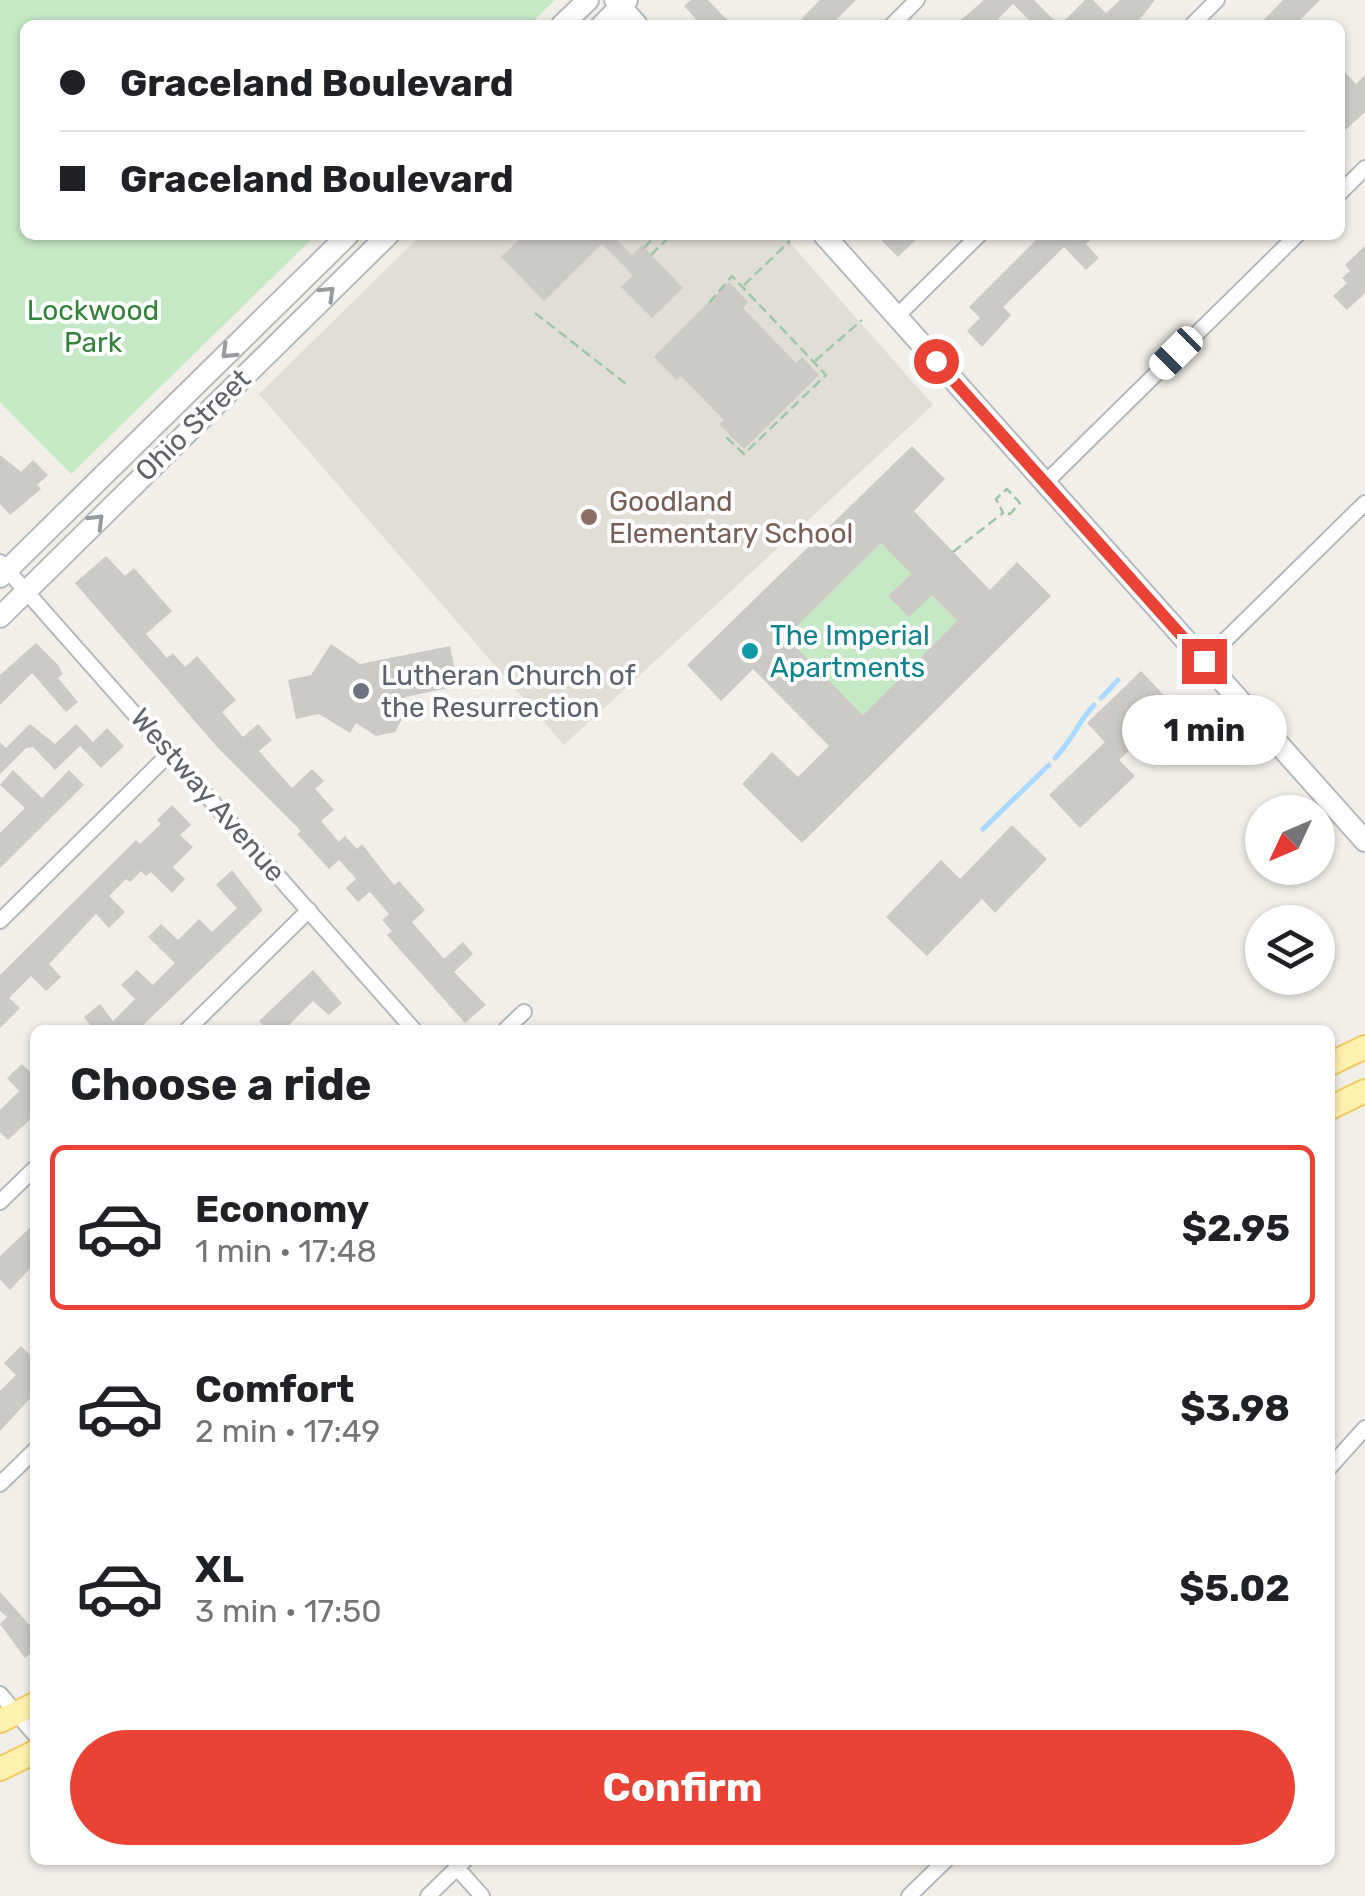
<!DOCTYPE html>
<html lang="en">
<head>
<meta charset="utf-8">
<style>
  body { margin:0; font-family:Rubik,sans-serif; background:#f6f6f6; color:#202124; height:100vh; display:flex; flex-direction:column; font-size:38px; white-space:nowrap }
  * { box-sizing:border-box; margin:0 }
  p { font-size:32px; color:#757577 }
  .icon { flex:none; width:55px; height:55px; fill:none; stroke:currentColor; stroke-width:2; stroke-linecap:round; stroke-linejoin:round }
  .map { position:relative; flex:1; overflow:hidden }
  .sheet { position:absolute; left:30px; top:1025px; width:1305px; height:840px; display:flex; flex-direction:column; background:#fff; border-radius:15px; box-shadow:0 2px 8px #0004 }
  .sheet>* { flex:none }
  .banner { position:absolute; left:20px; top:20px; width:1325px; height:220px; border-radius:15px; box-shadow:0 2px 8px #0004; display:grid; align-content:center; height:220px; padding:0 40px; background:#fff }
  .needle { width:65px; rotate:226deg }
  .controls { position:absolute; left:1245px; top:795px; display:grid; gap:20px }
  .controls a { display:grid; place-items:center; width:90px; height:90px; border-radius:50%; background:#fff; box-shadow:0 2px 8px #0004; font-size:50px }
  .end { position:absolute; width:45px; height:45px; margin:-22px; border:12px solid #ea4335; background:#fff; box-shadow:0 0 0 5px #fff }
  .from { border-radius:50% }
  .bubble { position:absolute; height:70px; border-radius:35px; background:#fff; box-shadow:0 2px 8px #0004; font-size:32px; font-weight:700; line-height:70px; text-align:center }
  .car { position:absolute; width:30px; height:60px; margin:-30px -15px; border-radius:12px; box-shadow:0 0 8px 2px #0007; background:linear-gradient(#fff 24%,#345 0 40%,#fff 0 76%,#345 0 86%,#fff 0) }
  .banner b { display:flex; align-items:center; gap:35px; height:95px; font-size:38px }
  .banner b+b { border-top:2px solid #e0e0e0 }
  .banner i { width:25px; height:25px; background:#202124 }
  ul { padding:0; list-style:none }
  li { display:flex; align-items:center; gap:30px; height:165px; margin:0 20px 15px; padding:0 20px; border:5px solid transparent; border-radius:15px }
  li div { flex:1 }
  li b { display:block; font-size:38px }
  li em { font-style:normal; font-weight:700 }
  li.current { border-color:#ea4335 }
  li>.icon { width:90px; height:90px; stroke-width:1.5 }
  h2 { padding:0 40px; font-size:45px; line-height:120px }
  .primary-button { display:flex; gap:20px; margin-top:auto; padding:20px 40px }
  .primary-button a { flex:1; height:115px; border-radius:60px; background:#ea4335; color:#fff; font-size:40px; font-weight:700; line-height:115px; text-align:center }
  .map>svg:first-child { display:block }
  .education { fill:#e1ded6 }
  .green { fill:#c5e8c5 }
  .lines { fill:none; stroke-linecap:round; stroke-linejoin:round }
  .stream { stroke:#aadaff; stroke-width:5 }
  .building { fill:#cccac5; fill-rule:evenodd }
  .street-casing { stroke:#b5b8bc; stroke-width:18 }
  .secondary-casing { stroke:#b6babf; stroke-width:24 }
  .primary-casing { stroke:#f2c960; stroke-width:26 }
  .path { stroke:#9cc7a9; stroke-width:2.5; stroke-dasharray:10 5; stroke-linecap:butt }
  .street { stroke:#fff; stroke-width:14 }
  .secondary { stroke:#fff; stroke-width:20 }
  .primary { stroke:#fff2af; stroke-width:22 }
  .oneway { stroke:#979a9d }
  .route { stroke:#ea4335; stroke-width:12 }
  .education-dot { fill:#8d6e63; stroke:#fff; stroke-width:4 }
  .culture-dot { fill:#0f9aa8; stroke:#fff; stroke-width:4 }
  .worship-dot { fill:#6b7280; stroke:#fff; stroke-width:4 }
  .labels { text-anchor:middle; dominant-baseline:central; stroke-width:8; stroke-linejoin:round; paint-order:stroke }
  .park-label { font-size:28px; fill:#348238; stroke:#fff }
  .street-label { font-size:28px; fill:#5f6368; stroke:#fff }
  .education-label { font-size:28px; fill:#785e54; stroke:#fff; text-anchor:start }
  .culture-label { font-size:28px; fill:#0d838f; stroke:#fff; text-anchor:start }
  .worship-label { font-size:28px; fill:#5b616d; stroke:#fff; text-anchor:start }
</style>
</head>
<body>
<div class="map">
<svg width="1365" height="1896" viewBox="0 0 1365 1896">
  <rect width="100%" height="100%" fill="#f1efe8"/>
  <path class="education" d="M421,235h362l150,170 -369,340 -305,-351z"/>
  <g class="green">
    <path d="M0,0h555l-26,25h-504v210h291l-245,239 -71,-72z"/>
    <path d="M881,543l30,31 -23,22 44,-1 25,26 -94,94 -77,-78z"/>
  </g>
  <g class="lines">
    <g class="stream">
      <path d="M1101,698l17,-18"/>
      <path d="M1055,758c17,-17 23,-36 39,-53"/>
      <path d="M983,829l66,-64"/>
    </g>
  </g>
  <g class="building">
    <path d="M691,0h17l24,25h-42l6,-6 -12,-13z"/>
    <path d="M820,0h36l-25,25h-23l-6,-7z"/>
    <path d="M984,0h50l25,25h-25l-21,-21 -21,21h-37z"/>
    <path d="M1085,0h8l13,13 14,-13h35l-20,25h-75z"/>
    <path d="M1283,0h37l-25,25h-36z"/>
    <path d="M1340,67l16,17 9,-9v37l-25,23z"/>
    <path d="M524,235h88l20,20 10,-10 41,43 -31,30 -31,-31 12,-12 -31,-31 -58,57 -43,-44z"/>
    <path d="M876,235h45l-23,22z"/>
    <path d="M1041,235h54l-9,9 13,14 -13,12 -22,-23 -61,60 8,8 -29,32 -15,-16 13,-13 -11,-11z"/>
    <path d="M1365,246v47l-18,17 -14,-14 14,-13 -5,-5 8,-7 -5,-6z"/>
    <path d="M729,282l19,20 -5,6 53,55 6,-6 17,18 -75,74 -25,-25 5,-4 -43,-44 -4,4 -23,-23z"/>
    <path d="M912,446l33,33 -31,32 76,79 27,-28 34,34 -249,247 -60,-59 30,-32 26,25 31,-31 -76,-77 -32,32 -34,-36zM881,543l30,31 -23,22 21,21 23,-22 25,26 -94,94 -77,-78z"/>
    <path d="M0,455l21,17 12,-12 15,15 -11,10 4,4 -31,26 -10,-11z"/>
    <path d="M106,556l19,20 9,-8 38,43 -26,23 21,24 6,-5 12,14 12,-11 39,44 -14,12 21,25 15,-13 14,16 -13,11 33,37 20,-19 12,12 -9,8 19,21 -13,11 18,21 6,-6 12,13 5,-5 32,41 5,-4 26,29 -13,12 32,37 19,-17 10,12 -19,18 32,33 -21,18 -78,-88 5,-4 -10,-11 7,-6 -19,-22 -12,10 -12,-14 10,-9 -17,-19 -10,9 -32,-35 4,-3 -82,-82 -144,-166z"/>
    <path d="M36,643l22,22 5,9 -5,4 20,24 -12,10 -34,-39 -32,32v-30z"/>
    <path d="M331,644l29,20 90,-18 8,40 -53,11 3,11 -13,24 -19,4 -20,-13 -6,10 -31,-19 -23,5 -8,-39 23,-5z"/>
    <path d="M1141,671l34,36 -56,53 16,16 -55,52 -31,-33 56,-53 -18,-19z"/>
    <path d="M30,724l25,20 21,-20 17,18 14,-14 17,18 -23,22 -21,-22 -25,24 -22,-23 -7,1 -26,26v-32l6,6z"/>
    <path d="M13,770l29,28 27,-28 15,15 -84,83v-35l25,-25 -25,-23z"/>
    <path d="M172,805l19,20 -11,10 13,12 -20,20 12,12 -13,14 -21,-21 -5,4 -5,-5 -11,11 -4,-3 -17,17 16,16 -16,16 -13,-14 -47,50 12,13 -15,14 -15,-15 -22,22 11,10 -20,20v-53l136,-135 4,4 21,-20 -4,-4z"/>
    <path d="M1012,825l35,34 -52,54 -13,-14 -55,57 -41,-39 55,-57 19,19z"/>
    <path d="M232,870l31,40 -125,120h-44l-10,-13 16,-13 13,17 22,-22 -14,-14 16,-15 16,15 22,-22 -27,-26 13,-13 17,16 21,-21 13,13 25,-24 -21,-23z"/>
    <path d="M313,970l29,33 -13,12 -16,-14 -29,29h-17l-8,-9z"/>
    <path d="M22,1064l13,13v38l-27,25 -8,-8v-22l19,-19 -12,-13z"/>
    <path d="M35,1223v40l-25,27 -10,-11v-23z"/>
    <path d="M21,1346l14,14v33l-35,38v-40l16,-16 -12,-12z"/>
    <path d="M0,1592l35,39 -5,5 5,13 -10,9 -25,-34 7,-7 -7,-6z"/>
  </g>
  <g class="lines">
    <defs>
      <g id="street">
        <path d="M892,25l25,-25"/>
        <path d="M1192,25l25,-25"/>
        <path d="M1340,193l25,-25"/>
        <path d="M897,316l82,-81"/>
        <path d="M1045,483l252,-248"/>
        <path d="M0,562l414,468"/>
        <path d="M1204,661l161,-158"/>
        <path d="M0,921l171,-169"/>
        <path d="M187,1030l122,-120"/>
        <path d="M505,1030l19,-18"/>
        <path d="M0,1202l35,-34"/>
        <path d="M1330,1467l35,-39"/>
        <path d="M0,1484l35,-34"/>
        <path d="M0,1694l35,41"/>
        <path d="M457,1868l25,28"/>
        <path d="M428,1896l37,-36"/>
        <path d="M909,1896l37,-36"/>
      </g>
      <g id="secondary">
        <path d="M615,0l22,25"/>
        <path d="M562,25l26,-25"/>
        <path d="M602,25l25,-25"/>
        <path d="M824,235l541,606"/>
        <path d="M0,577l348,-342"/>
        <path d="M0,617l388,-382"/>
      </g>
      <g id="primary">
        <path d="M1330,1064l35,-17"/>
        <path d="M1330,1108l35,-17"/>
        <path d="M0,1721l35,-17"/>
        <path d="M0,1769l35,-17"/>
      </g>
    </defs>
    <use href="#street" class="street-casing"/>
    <use href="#secondary" class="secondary-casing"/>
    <use href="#primary" class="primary-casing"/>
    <g class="path">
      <path d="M644,248l12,-13"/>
      <path d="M651,255l20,-20"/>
      <path d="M744,285l46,-44"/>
      <path d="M709,303l23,-27 94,99 -82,79 -20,-19"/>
      <path d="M535,313l91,71"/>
      <path d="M815,361l47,-41"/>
      <path d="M953,552l50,-39 -7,-14 11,-10 13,14 -10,11 -7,-1"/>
    </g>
    <use href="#street" class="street"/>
    <use href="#secondary" class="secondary"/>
    <use href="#primary" class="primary"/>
  </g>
  <defs><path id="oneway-chevron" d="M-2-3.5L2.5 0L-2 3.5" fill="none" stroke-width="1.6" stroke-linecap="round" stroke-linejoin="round" transform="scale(2.5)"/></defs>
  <g class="oneway">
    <use href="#oneway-chevron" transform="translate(328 293) rotate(-44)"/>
    <use href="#oneway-chevron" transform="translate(228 352) rotate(136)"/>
    <use href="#oneway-chevron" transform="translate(97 521) rotate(-45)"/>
  </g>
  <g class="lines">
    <path class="route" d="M936,361l268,300"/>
  </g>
  <circle class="education-dot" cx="589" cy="517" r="10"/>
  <circle class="culture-dot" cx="750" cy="651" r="10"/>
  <circle class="worship-dot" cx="361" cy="691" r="10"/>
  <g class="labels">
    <g class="park-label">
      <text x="93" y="310">Lockwood<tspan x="93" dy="32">Park</tspan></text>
    </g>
    <g class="street-label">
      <text transform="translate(193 425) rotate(-44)">Ohio Street</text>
      <text transform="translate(208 795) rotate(49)">Westway Avenue</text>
    </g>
    <g class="education-label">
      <text x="609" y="501">Goodland<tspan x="609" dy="32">Elementary School</tspan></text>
    </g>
    <g class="culture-label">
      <text x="770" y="635">The Imperial<tspan x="770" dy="32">Apartments</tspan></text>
    </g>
    <g class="worship-label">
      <text x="381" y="675">Lutheran Church of<tspan x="381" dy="32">the Resurrection</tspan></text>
    </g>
  </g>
</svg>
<div class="controls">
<a><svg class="needle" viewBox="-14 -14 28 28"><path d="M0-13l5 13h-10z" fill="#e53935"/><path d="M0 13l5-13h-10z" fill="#757577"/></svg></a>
<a><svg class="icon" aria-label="layers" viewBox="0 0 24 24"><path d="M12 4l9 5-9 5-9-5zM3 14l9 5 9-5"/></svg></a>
</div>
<i class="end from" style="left:936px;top:361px"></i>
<i class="end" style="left:1204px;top:661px"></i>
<div class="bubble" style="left:1122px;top:695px;width:165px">1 min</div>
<i class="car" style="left:1176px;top:353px;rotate:225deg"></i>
<div class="banner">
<b><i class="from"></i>Graceland Boulevard</b>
<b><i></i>Graceland Boulevard</b>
</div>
<section class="sheet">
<h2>Choose a ride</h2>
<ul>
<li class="current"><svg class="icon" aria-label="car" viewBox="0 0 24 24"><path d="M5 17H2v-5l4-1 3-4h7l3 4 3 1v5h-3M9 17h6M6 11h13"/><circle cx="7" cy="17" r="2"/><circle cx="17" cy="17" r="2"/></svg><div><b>Economy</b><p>1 min · 17:48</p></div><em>$2.95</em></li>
<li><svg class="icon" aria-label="car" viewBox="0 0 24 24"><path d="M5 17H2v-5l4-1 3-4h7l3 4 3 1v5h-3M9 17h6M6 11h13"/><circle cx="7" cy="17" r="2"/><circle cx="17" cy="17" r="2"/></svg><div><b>Comfort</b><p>2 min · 17:49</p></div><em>$3.98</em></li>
<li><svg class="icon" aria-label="car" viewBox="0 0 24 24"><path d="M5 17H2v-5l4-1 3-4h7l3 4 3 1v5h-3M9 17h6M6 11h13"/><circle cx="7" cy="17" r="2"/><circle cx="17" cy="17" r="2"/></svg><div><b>XL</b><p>3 min · 17:50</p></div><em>$5.02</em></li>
</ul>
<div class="primary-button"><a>Confirm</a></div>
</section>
</div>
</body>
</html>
